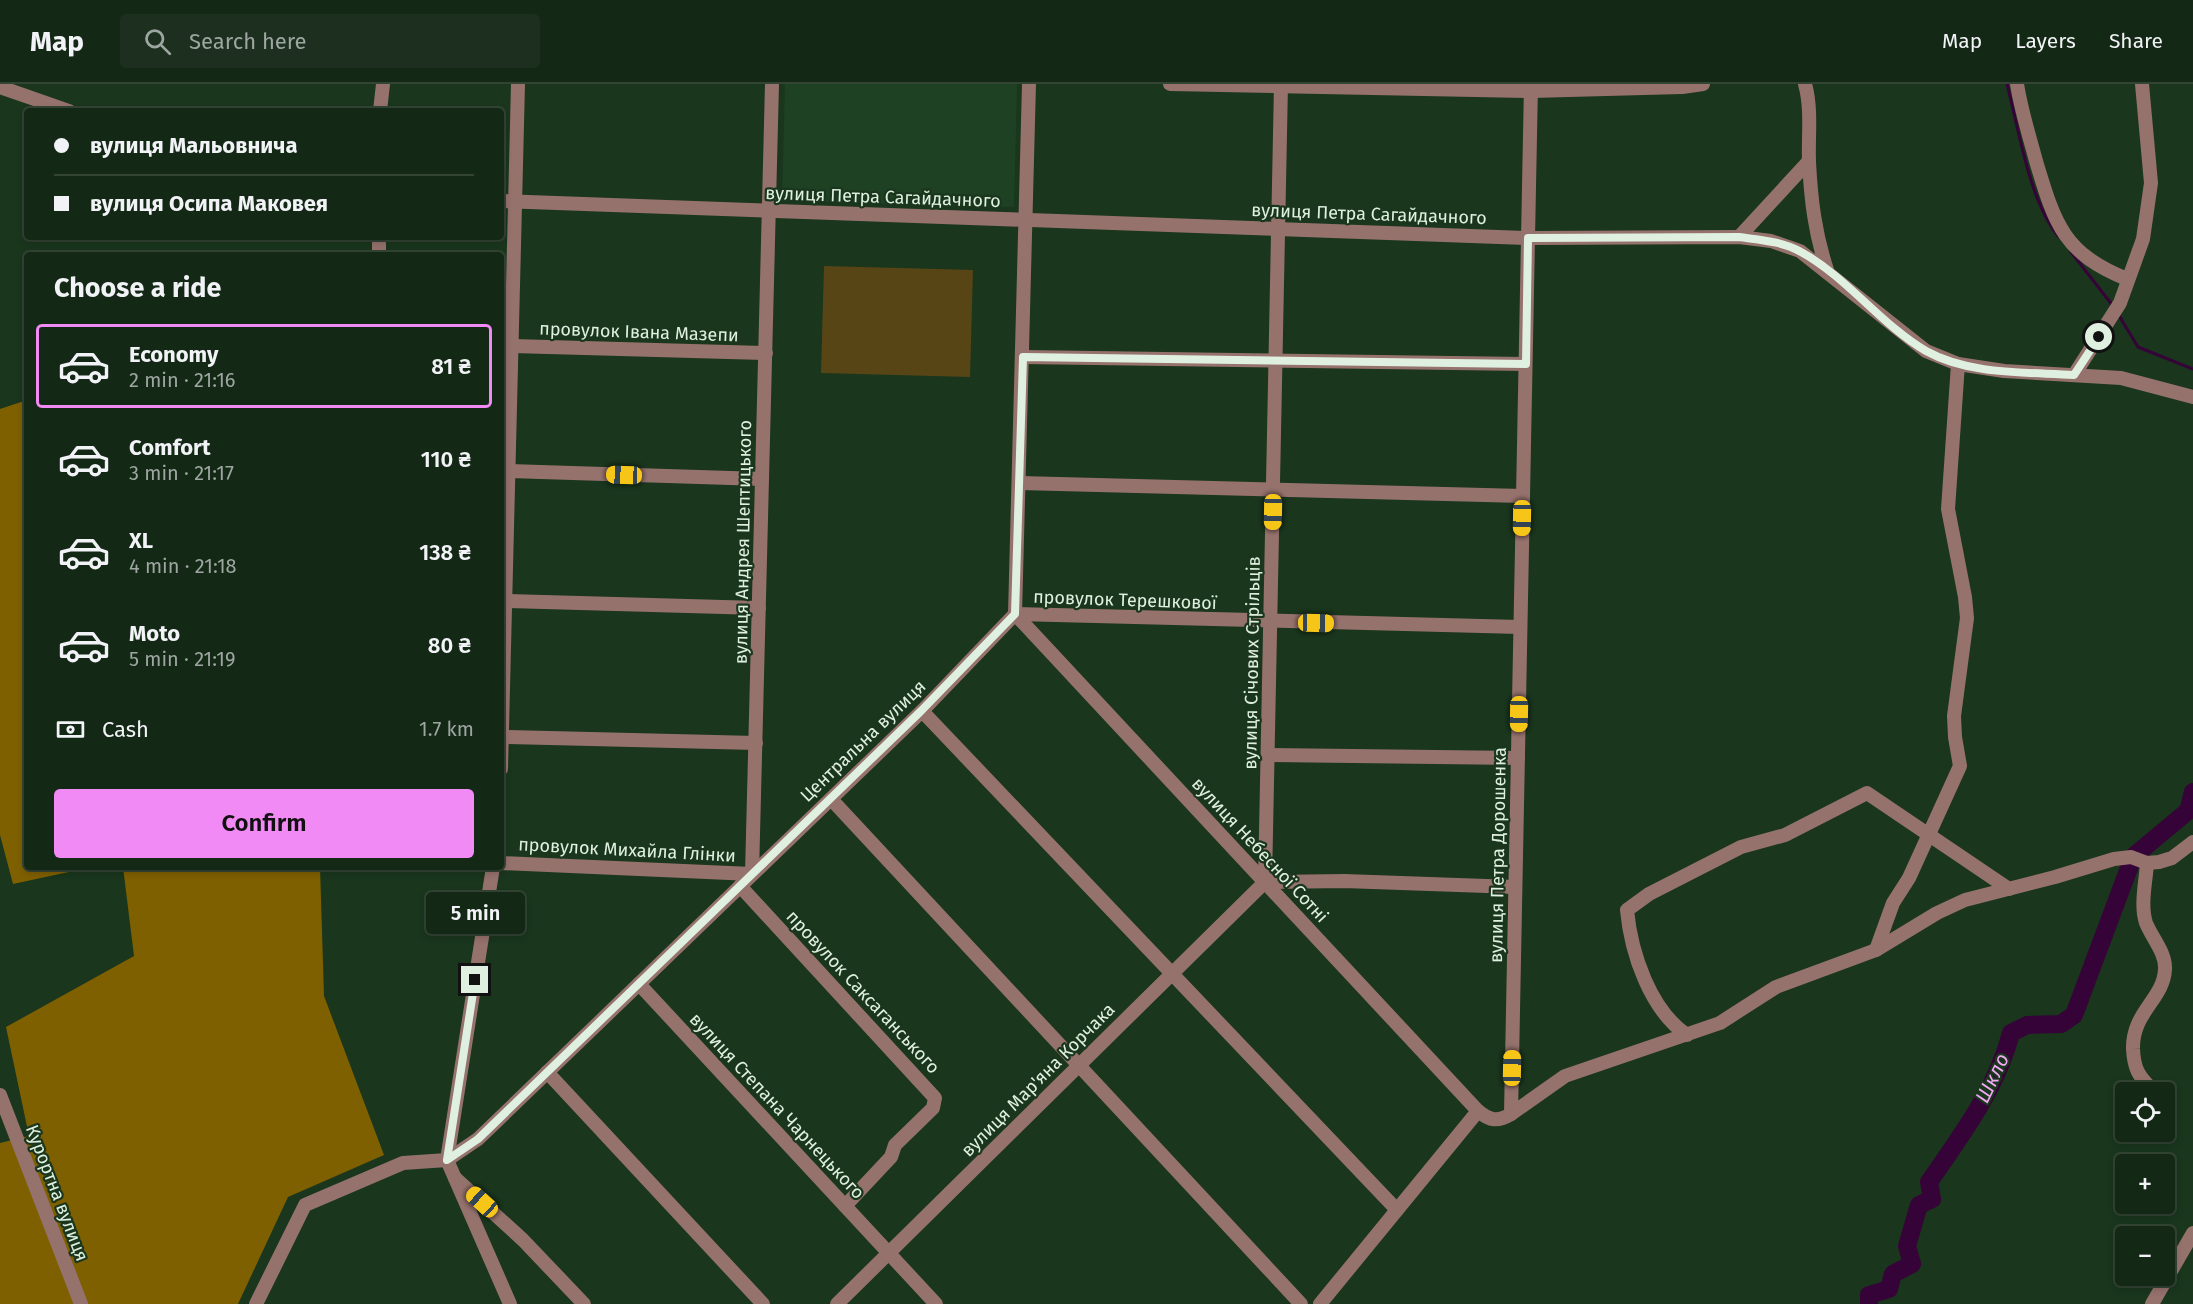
<!DOCTYPE html>
<html lang="en">
<head>
<meta charset="utf-8">
<style>
  body { margin:0; font-family:"Fira Sans",sans-serif; background:#1d301f; color:#f1f3f6; height:100vh; display:flex; flex-direction:column; font-size:22px; white-space:nowrap }
  * { box-sizing:border-box; margin:0 }
  p { font-size:20px; color:#9da6a1 }
  .icon { flex:none; width:33px; height:33px; fill:none; stroke:currentColor; stroke-width:2; stroke-linecap:round; stroke-linejoin:round }
  .map { position:relative; flex:1; overflow:hidden }
  .panel { position:absolute; left:24px; top:168px; width:480px; height:618px; display:flex; flex-direction:column; background:#142816; border-radius:6px; box-shadow:0 3px 9px #0003,0 0 0 2px #334435 }
  .panel>* { flex:none }
  .top-card { position:absolute; left:24px; top:24px; width:480px; height:132px; border-radius:6px; box-shadow:0 3px 9px #0003,0 0 0 2px #334435; display:grid; align-content:center; height:132px; padding:0 30px; background:#142816 }
  .tools { position:absolute; left:2115px; top:998px; display:grid; gap:12px }
  .tools a { display:grid; place-items:center; width:60px; height:60px; border-radius:6px; background:#142816; box-shadow:0 3px 9px #0003,0 0 0 2px #334435; font-size:30px }
  .end { position:absolute; width:27px; height:27px; margin:-14px; border:8px solid #e0f0e0; background:#111; box-shadow:0 0 0 3px #111 }
  .from { border-radius:50% }
  .bubble { position:absolute; height:42px; border-radius:6px; background:#142816; box-shadow:0 3px 9px #0003,0 0 0 2px #334435; font-size:20px; font-weight:600; line-height:42px; text-align:center }
  .car { position:absolute; width:18px; height:36px; margin:-18px -9px; border-radius:8px; box-shadow:0 0 4px 2px #0007; background:linear-gradient(#f5c518 24%,#345 0 40%,#f5c518 0 76%,#345 0 86%,#f5c518 0) }
  .top-card b { display:flex; align-items:center; gap:21px; height:57px; font-size:22px }
  .top-card b+b { border-top:2px solid #334435 }
  .top-card i { width:15px; height:15px; background:#f1f3f6 }
  ul { padding:0; list-style:none }
  li { display:flex; align-items:center; gap:18px; height:84px; margin:0 12px 9px; padding:0 18px; border:3px solid transparent; border-radius:6px }
  li div { flex:1 }
  li b { display:block; font-size:22px }
  li em { font-style:normal; font-weight:600 }
  li.current { border-color:#f18af4 }
  li>.icon { width:54px; height:54px; stroke-width:1.5 }
  h2 { padding:0 30px; font-size:27px; line-height:72px }
  .pay { display:flex; align-items:center; gap:15px; height:66px; padding:0 30px; font-size:22px }
  .pay p { margin-inline-start:auto }
  .cta { display:flex; gap:12px; margin-top:auto; padding:12px 30px }
  .cta a { flex:1; height:69px; border-radius:6px; background:#f18af4; color:#111; font-size:24px; font-weight:600; line-height:69px; text-align:center }
  header { display:flex; align-items:center; gap:36px; box-sizing:border-box; height:84px; padding:0 30px; background:#142816; border-bottom:2px solid #334435 }
  header strong { font-size:28px }
  nav { display:flex; gap:33px; margin-inline-start:auto; font-size:21px }
  .search { width:420px; height:54px; background:#1d301f; display:flex; align-items:center; gap:15px; box-sizing:border-box; padding:0 21px; border-radius:6px; color:#9da6a1; font-size:22px }
  .map>svg:first-child { display:block }
  .built { fill:#1f4123 }
  .green { fill:#584516 }
  .forest { fill:#7f6000 }
  .lines { fill:none; stroke-linecap:round; stroke-linejoin:round }
  .stream { stroke:#350337; stroke-width:3 }
  .river { stroke:#350337; stroke-width:18 }
  .minor { stroke:#96726d; stroke-width:14 }
  .route { stroke:#e0f0e0; stroke-width:8 }
  .labels { text-anchor:middle; dominant-baseline:central; stroke-width:4.5; stroke-linejoin:round; paint-order:stroke }
  .street-label { font-size:18px; fill:#e0f0e0; stroke:#1a361d }
  .water-label { font-size:20px; font-style:italic; fill:#f3a7f4; stroke:#1a361d }
</style>
</head>
<body>
<header>
<strong>Map</strong>
<div class="search"><svg class="icon" aria-label="search" viewBox="0 0 24 24"><circle cx="10" cy="10" r="6"/><path d="M15 15l6 6"/></svg>Search here</div>
<nav><a>Map</a><a>Layers</a><a>Share</a></nav>
</header>
<div class="map">
<svg width="2193" height="1220" viewBox="0 0 2193 1220">
  <rect width="100%" height="100%" fill="#1a361d"/>
  <path class="built" d="M785,0h232l-3,123 -232,-6z"/>
  <path class="green" d="M824,182l149,4 -3,107 -149,-4z"/>
  <g class="forest">
    <path d="M27,316v467h65l-79,17 -13,-49v-426z"/>
    <path d="M123,783h197l4,129 60,159 -96,42 -50,107h-238v-161l29,-7 -23,-109 128,-71z"/>
  </g>
  <g class="lines">
    <g class="stream">
      <path d="M2007,0c12,46 22,117 52,153"/>
      <path d="M2071,168l42,54"/>
      <path d="M2118,230l20,33 55,22"/>
    </g>
    <g class="river">
      <path d="M2134,772l54,-45 5,-19"/>
      <path d="M1869,1220v-9l20,-6 4,-15 19,-10 -5,-18 12,-41 13,-6 -3,-17c32,-46 68,-94 82,-149l16,-8 34,-1 13,-9 58,-155"/>
    </g>
    <g class="minor">
      <path d="M1170,0l361,7 151,-4 21,-3"/>
      <path d="M1805,0c7,25 3,52 4,78 2,39 6,71 18,108"/>
      <path d="M2017,0c4,26 12,51 19,77 19,63 27,92 91,118"/>
      <path d="M0,3l69,24"/>
      <path d="M380,27l3,-27"/>
      <path d="M501,117l1027,37 211,-1 32,4 29,10 126,100 32,13 46,7 117,7 72,19"/>
      <path d="M1739,153l70,-76"/>
      <path d="M379,171v-18"/>
      <path d="M512,262l254,7"/>
      <path d="M1023,273l502,7"/>
      <path d="M2074,291l46,-72 23,-64 8,-56 -9,-99"/>
      <path d="M509,387l253,8"/>
      <path d="M1020,399l503,13"/>
      <path d="M507,517l252,7"/>
      <path d="M1015,530l463,497"/>
      <path d="M1015,530l505,13"/>
      <path d="M922,627l475,499"/>
      <path d="M504,653l252,6"/>
      <path d="M1268,671l250,3"/>
      <path d="M501,685l17,-685"/>
      <path d="M831,715l470,505"/>
      <path d="M501,779l251,11 20,-790"/>
      <path d="M2147,779c-1,18 -7,42 -1,60 6,15 20,30 19,46 -1,30 -33,43 -32,80 1,19 5,27 19,40"/>
      <path d="M493,783l-46,293 63,144"/>
      <path d="M1265,798l16,-798"/>
      <path d="M1265,798l79,-1 171,6"/>
      <path d="M740,802l195,212 -2,10 -38,37 -4,12 -46,49"/>
      <path d="M1876,866l17,-47 16,-25 51,-112 -5,-29 -1,-21 13,-98 -2,-21 -17,-88 10,-145"/>
      <path d="M639,900l297,320"/>
      <path d="M1687,951c-37,-25 -56,-82 -60,-125l22,-16 92,-47 44,-12 82,-42 142,96"/>
      <path d="M547,988l216,232"/>
      <path d="M0,1011l81,209"/>
      <path d="M1511,1030l54,-38 155,-53 56,-36 100,-37 61,-37 28,-13 90,-23 59,-18 17,-2 16,6 12,-1 13,-4 21,-16"/>
      <path d="M455,1094l68,62 61,64"/>
      <path d="M256,1220l49,-99 98,-42 44,-3 31,-21 444,-428 93,-97 14,-530"/>
      <path d="M837,1220l428,-422"/>
      <path d="M1320,1220l158,-193c12,10 20,11 33,3l20,-1030"/>
      <path d="M2152,1220l41,-71"/>
    </g>
  </g>
  <g class="lines">
    <path class="route" d="M475,896l-28,180 31,-21 443,-428 94,-97 8,-257 503,7 2,-126 211,-1c21,3 43,4 62,15 46,25 79,72 125,99 43,24 100,21 148,24l25,-38"/>
  </g>
  <g class="labels">
    <g class="street-label">
      <text transform="translate(883 113) rotate(2)">вулиця Петра Сагайдачного</text>
      <text transform="translate(1369 130) rotate(2)">вулиця Петра Сагайдачного</text>
      <text transform="translate(639 248) rotate(2)">провулок Івана Мазепи</text>
      <text transform="translate(743 458) rotate(-89)">вулиця Андрея Шептицького</text>
      <text transform="translate(1125 516) rotate(2)">провулок Терешкової</text>
      <text transform="translate(1252 579) rotate(-89)">вулиця Січових Стрільців</text>
      <text transform="translate(863 657) rotate(-44)">Центральна вулиця</text>
      <text transform="translate(627 766) rotate(3)">провулок Михайла Глінки</text>
      <text transform="translate(1260 766) rotate(47)">вулиця Небесної Сотні</text>
      <text transform="translate(1498 771) rotate(-89)">вулиця Петра Дорошенка</text>
      <text transform="translate(863 908) rotate(47)">провулок Саксаганського</text>
      <text transform="translate(1038 996) rotate(-45)">вулиця Мар'яна Корчака</text>
      <text transform="translate(777 1022) rotate(47)">вулиця Степана Чарнецького</text>
      <text transform="translate(57 1109) rotate(69)">Курортна вулиця</text>
    </g>
    <g class="water-label">
      <text transform="translate(1992 994) rotate(-64)">Шкло</text>
    </g>
  </g>
</svg>
<div class="tools">
<a><svg class="icon" aria-label="locate" viewBox="0 0 24 24"><circle cx="12" cy="12" r="6"/><path d="M12 2v4M12 18v4M2 12h4M18 12h4"/></svg></a>
<a>+</a>
<a>−</a>
</div>
<i class="end from" style="left:2099px;top:253px"></i>
<i class="end" style="left:475px;top:896px"></i>
<div class="bubble" style="left:426px;top:808px;width:99px">5 min</div>
<i class="car" style="left:624px;top:391px;rotate:272deg"></i>
<i class="car" style="left:1273px;top:428px;rotate:181deg"></i>
<i class="car" style="left:1522px;top:434px;rotate:181deg"></i>
<i class="car" style="left:1316px;top:539px;rotate:91deg"></i>
<i class="car" style="left:1519px;top:630px;rotate:181deg"></i>
<i class="car" style="left:1512px;top:984px;rotate:1deg"></i>
<i class="car" style="left:482px;top:1118px;rotate:312deg"></i>
<div class="top-card">
<b><i class="from"></i>вулиця Мальовнича</b>
<b><i></i>вулиця Осипа Маковея</b>
</div>
<section class="panel">
<h2>Choose a ride</h2>
<ul>
<li class="current"><svg class="icon" aria-label="car" viewBox="0 0 24 24"><path d="M5 17H2v-5l4-1 3-4h7l3 4 3 1v5h-3M9 17h6M6 11h13"/><circle cx="7" cy="17" r="2"/><circle cx="17" cy="17" r="2"/></svg><div><b>Economy</b><p>2 min · 21:16</p></div><em>81 ₴</em></li>
<li><svg class="icon" aria-label="car" viewBox="0 0 24 24"><path d="M5 17H2v-5l4-1 3-4h7l3 4 3 1v5h-3M9 17h6M6 11h13"/><circle cx="7" cy="17" r="2"/><circle cx="17" cy="17" r="2"/></svg><div><b>Comfort</b><p>3 min · 21:17</p></div><em>110 ₴</em></li>
<li><svg class="icon" aria-label="car" viewBox="0 0 24 24"><path d="M5 17H2v-5l4-1 3-4h7l3 4 3 1v5h-3M9 17h6M6 11h13"/><circle cx="7" cy="17" r="2"/><circle cx="17" cy="17" r="2"/></svg><div><b>XL</b><p>4 min · 21:18</p></div><em>138 ₴</em></li>
<li><svg class="icon" aria-label="car" viewBox="0 0 24 24"><path d="M5 17H2v-5l4-1 3-4h7l3 4 3 1v5h-3M9 17h6M6 11h13"/><circle cx="7" cy="17" r="2"/><circle cx="17" cy="17" r="2"/></svg><div><b>Moto</b><p>5 min · 21:19</p></div><em>80 ₴</em></li>
</ul>
<div class="pay"><svg class="icon" aria-label="cash" viewBox="0 0 24 24"><path d="M3 7h18v10H3z"/><circle cx="12" cy="12" r="2"/></svg>Cash<p>1.7 km</p></div>
<div class="cta"><a>Confirm</a></div>
</section>
</div>
</body>
</html>
